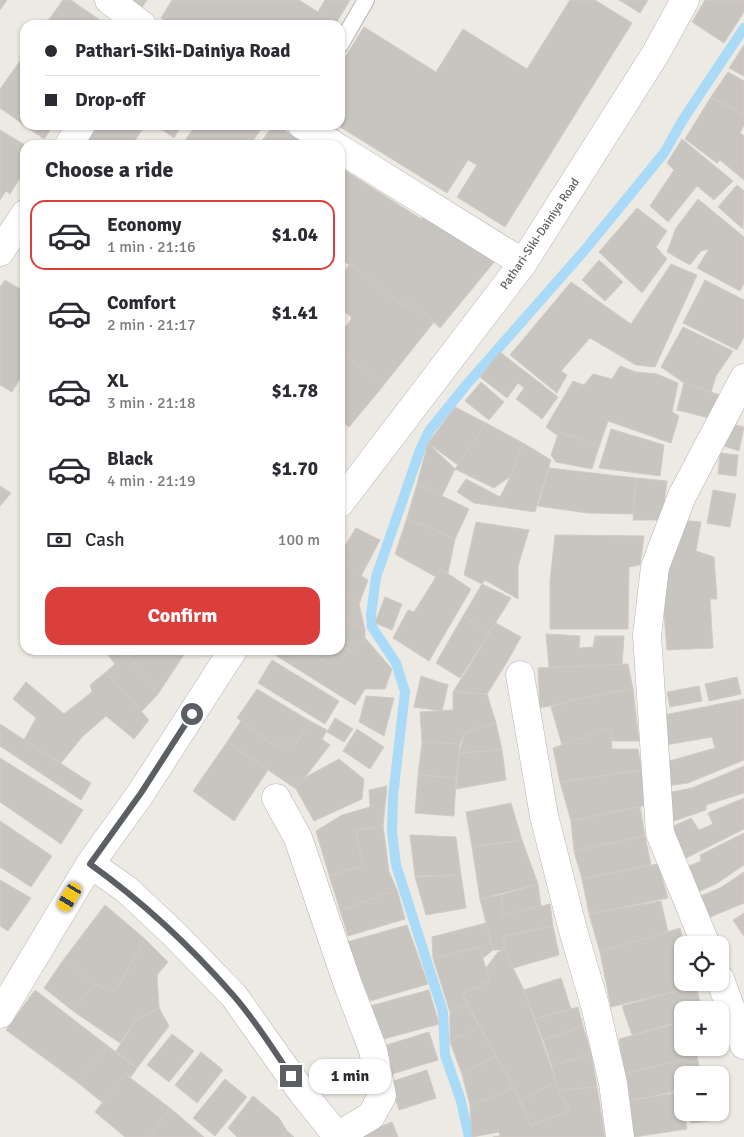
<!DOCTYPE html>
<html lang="en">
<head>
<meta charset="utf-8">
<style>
  body { margin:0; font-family:Signika,sans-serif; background:#f7f7f7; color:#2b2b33; height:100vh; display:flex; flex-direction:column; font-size:19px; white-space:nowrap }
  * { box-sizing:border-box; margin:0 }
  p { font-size:16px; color:#7c7c81 }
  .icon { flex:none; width:28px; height:28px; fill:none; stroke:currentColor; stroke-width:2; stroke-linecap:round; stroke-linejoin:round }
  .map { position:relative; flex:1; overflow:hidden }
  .drawer { position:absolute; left:20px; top:140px; width:325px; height:515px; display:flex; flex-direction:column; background:#fff; border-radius:15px; box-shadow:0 1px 4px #0004 }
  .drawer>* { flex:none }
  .hud { position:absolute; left:20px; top:20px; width:325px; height:110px; border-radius:15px; box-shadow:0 1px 4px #0004; display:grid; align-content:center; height:110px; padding:0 25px; background:#fff }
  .buttons { position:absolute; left:674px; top:936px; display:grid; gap:10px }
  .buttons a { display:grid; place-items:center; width:55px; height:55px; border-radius:10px; background:#fff; box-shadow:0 1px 4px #0004; font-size:25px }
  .end { position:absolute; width:22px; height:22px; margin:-11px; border:6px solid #5b5f63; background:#fff; box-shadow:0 0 0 2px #fff }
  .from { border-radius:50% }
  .bubble { position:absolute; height:35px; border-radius:15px; background:#fff; box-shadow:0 1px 4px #0004; font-size:16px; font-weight:700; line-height:35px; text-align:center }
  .car { position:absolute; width:15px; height:30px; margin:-15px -8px; border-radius:6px; box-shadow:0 0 4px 1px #0007; background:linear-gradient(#f5c518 24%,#345 0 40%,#f5c518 0 76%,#345 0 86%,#f5c518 0) }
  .hud b { display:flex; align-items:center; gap:18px; height:48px; font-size:19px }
  .hud b+b { border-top:1px solid #e1e1e2 }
  .hud i { width:12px; height:12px; background:#2b2b33 }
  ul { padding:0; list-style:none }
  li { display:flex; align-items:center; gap:15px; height:70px; margin:0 10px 8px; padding:0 15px; border:2px solid transparent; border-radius:15px }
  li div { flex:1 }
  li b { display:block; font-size:19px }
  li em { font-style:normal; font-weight:700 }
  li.selected { border-color:#da3f3c }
  li>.icon { width:45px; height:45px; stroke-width:1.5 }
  h2 { padding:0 25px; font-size:22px; line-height:60px }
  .pay { display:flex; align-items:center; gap:12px; height:55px; padding:0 25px; font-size:19px }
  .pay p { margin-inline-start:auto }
  .primary-button { display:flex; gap:10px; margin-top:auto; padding:10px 25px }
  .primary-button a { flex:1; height:58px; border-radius:15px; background:#da3f3c; color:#fff; font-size:20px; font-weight:700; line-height:58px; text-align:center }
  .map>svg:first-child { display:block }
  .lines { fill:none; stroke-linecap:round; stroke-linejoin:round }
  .stream { stroke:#a9daf7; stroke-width:10 }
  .building { fill:#c8c5c0; stroke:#d1cbc2 }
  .lane-casing { stroke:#b1b4b7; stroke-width:18 }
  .street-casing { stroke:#b1b4b7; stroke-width:29 }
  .secondary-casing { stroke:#b2b6ba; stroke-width:29 }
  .lane { stroke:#fff; stroke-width:16 }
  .street { stroke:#fff; stroke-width:28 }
  .secondary { stroke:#fff; stroke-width:28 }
  .route { stroke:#5b5f63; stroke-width:6 }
  .labels { text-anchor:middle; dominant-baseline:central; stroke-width:5; stroke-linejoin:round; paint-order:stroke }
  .street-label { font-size:12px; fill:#5b5f63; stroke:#fff }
</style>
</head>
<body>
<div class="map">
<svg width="744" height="1137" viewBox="0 0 744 1137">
  <rect width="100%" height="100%" fill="#edeae3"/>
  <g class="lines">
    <path class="stream" d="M469,1137l-8,-36 -16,-46 -2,-43 -47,-147 -4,-33 1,-36 12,-104 -9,-29 -24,-36 -1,-12 5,-38 44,-127 9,-19 38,-47 117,-133 80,-98 20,-35 60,-90"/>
  </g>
  <g class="building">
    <path d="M0,0h7l-7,10z"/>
    <path d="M63,0h8l36,25h-62z"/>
    <path d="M130,0h17l-6,9z"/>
    <path d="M172,0h127l19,12 7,-12h25l-15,25h-163l-11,-7z"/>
    <path d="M570,0h25l37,23 -127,204 -48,-30 20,-32 -9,-5 -21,33 -110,-68h3v-60l24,-38 72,45 27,-43 64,40z"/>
    <path d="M619,0h29l-8,13z"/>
    <path d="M705,0h39v12l-20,31 -32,-21z"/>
    <path d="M744,45v31l-15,-8z"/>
    <path d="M25,54v71h29l-10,14 -44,-31v-19z"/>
    <path d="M728,72l16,9v34l-33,-18z"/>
    <path d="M711,97l33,18v10l-4,8 4,3v44l-24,-20 -3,3 -32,-24z"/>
    <path d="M97,125h48l-13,20h-48z"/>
    <path d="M155,125h27l-8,13z"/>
    <path d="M196,125h62l4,3 -12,17h-61l-5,-3z"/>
    <path d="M273,125h4l30,20h-48z"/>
    <path d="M0,130l25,15v25l-15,24 -4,-3 -6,9z"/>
    <path d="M682,139l51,42 -19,19 -17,-14 -29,36 -18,-16 24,-36 -7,-7z"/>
    <path d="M340,167l81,52 6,-6 68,48 -55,67 -28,-26 -6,6 -66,-50z"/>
    <path d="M737,185l7,6 -1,38 -25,-22z"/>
    <path d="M698,199l46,38v46l-4,8 -43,-23 12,-19 -8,2 -11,14 -23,-13 9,-24z"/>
    <path d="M637,208l30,23 -11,16 11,12 -25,34 -43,-41z"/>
    <path d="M25,256v12l-5,-4z"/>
    <path d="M599,260l24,22 -18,19 -23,-21z"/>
    <path d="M350,264l56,44 6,-6 22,20 -51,64 -43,-35v-17l12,-16 -12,-10v-30z"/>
    <path d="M671,264l26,11 -42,92 -19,-2 -46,-27 -29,33 6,4 -10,18 -47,-38 61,-73 60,42z"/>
    <path d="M5,280l20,12v78l-13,22 -12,-7v-98z"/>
    <path d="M705,280l39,20v37l-7,13 -54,-27z"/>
    <path d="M683,327l50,24 -17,25 -5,16 -27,-9 -23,-16z"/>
    <path d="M340,351l43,35 -34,41 -9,-7z"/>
    <path d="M500,352l58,45 -16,22 -26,-20 8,-11 -6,-5 -11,15 -27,-21z"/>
    <path d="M620,366l16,6 21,2 21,9 -6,29 7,4 -8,27 -63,-22 -9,26 -40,-15 -1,4 -12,-9 27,-46 11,4 9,-11 19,5z"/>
    <path d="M481,382l23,20 -15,18 -24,-19z"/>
    <path d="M684,383l36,12 -7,24 -36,-9z"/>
    <path d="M455,407l31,16 -28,42 -30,-22z"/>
    <path d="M486,423l37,20 -12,33 -17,12 -39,-19z"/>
    <path d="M731,424l13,3 -5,24 -15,-5z"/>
    <path d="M611,429l53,16 -4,31 -61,-8z"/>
    <path d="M559,432l40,15 -7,22 -36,-7 -5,-7z"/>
    <path d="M428,443l27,26 -13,27 -25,-12z"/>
    <path d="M523,443l28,17 -16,52 -61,-9 -17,-11 9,-13 34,18 11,-21z"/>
    <path d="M720,453l18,2 -2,21 -18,-2z"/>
    <path d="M549,468l87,10 -3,36 -46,-1 -49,-7z"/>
    <path d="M636,478l31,3 -5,39h-29z"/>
    <path d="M417,484l52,25 -14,30 -48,-21z"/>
    <path d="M0,486l11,7 -11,13z"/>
    <path d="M713,490l23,4 -6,33 -23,-4z"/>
    <path d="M407,518l48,21 -7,34 -7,-4 -5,8 -41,-23z"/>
    <path d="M679,520l22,2 -5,29 18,6 3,42h-7l3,49 -46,2 -4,-51 1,-34z"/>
    <path d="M476,522l53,8 -11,36v33l-33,-19 -3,4 -18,-9z"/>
    <path d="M356,528l24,12 -19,36 -21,-14v-8z"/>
    <path d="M555,535l89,1 -4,29 -11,2 -1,62h-78v-48z"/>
    <path d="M340,562l28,18 -9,24 -19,-13z"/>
    <path d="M441,569l30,20 -42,72 -36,-23 15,-28 6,2z"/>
    <path d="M482,584l29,14 -21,34 -27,-16z"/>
    <path d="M340,591l19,13 6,26 -25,-14z"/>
    <path d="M385,597l17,7 -10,26 -17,-7z"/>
    <path d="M340,616l25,14v8l-12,15 -13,-8z"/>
    <path d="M463,616l27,16 -30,46 -24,-15z"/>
    <path d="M496,623l25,14 -14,25 -20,32 -34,-2z"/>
    <path d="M546,634l34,2 -1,12 14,-1 2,-11h29l-2,29 -73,3z"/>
    <path d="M365,638l27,31 -7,20h-20l-10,16 -80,-50 3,-5h26l18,11 7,-11h11v-4l13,7z"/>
    <path d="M104,650h20l34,44 -17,18 -35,-40 9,-8z"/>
    <path d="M124,650h63l-29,44z"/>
    <path d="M304,650h25l-7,11z"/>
    <path d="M272,660l67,41 -14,23 -67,-41z"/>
    <path d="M628,664l5,25 -93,19 -2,-40z"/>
    <path d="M106,672l43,48 -15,19 -28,-23 -24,21 -21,26 -37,-23 12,-22 -23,-19 13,-17 38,32 28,-22 -2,-7z"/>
    <path d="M421,676l27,9 -6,26 -28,-4z"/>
    <path d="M737,677l4,17 -32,7 -4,-17z"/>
    <path d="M699,686l3,15 -32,6 -3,-15z"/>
    <path d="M257,689l53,32 -18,29 -12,-8 -4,5 -39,-29z"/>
    <path d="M633,689l6,52h-28v-13l-49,17 -11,-38 31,-9z"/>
    <path d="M453,692l34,2 9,29 -31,9 -5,12 -38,-2 -2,-30 33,-2z"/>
    <path d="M366,696l28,2 -10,38 -25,-14z"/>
    <path d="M744,699v61l-56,23 -22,3v-24l49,-14 -3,-11 -47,8 -1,-30z"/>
    <path d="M335,718l18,11 -9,13 -17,-10z"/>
    <path d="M241,721l35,26 4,-5 12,8 18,-29 17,9 -5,9 8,6 -34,44 -69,-47z"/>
    <path d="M496,723l6,27 -43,3 6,-21z"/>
    <path d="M0,724l91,59 -10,17 -81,-54z"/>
    <path d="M611,728l1,21h26l4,21 -82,12 -7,-34z"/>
    <path d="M357,729l27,18 -14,22 -27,-18z"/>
    <path d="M227,742l41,28 -34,51 -41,-30z"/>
    <path d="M422,742l38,2 -4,34 -38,-3z"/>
    <path d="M502,750l4,30 -50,9 3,-36z"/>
    <path d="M0,758l83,52 -22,34 -61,-42z"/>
    <path d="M339,759l25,20 -2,20 -48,22 -18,-32 8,-11z"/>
    <path d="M744,766v27l-38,12v5l-32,11 -7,-28 25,-5z"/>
    <path d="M642,770l5,35 -76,16 -11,-39z"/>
    <path d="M418,775l38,3 -2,38 -39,-3z"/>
    <path d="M387,786l-4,39 -27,6 7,35 -34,9 -13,-44 26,-16 28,-8 -1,-17z"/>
    <path d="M744,798v31l-64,32 -13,-32 24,-11 8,12 14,-6 -5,-11z"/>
    <path d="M511,803l11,37 -50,7 -6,-35z"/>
    <path d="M640,807l5,29 -71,15 -3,-30z"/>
    <path d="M0,821l52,35 -21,31 -31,-20z"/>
    <path d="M383,825l6,47 8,18 -57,20 -11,-35 34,-9 -7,-35z"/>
    <path d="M744,833v32l-28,19 -21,9 -9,-26 15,-6 -1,-6z"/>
    <path d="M410,835l46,2 5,38 -46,1z"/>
    <path d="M645,836l6,29 -69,14 -8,-28z"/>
    <path d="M522,840l16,44 -58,15 -8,-52z"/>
    <path d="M658,864l10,34 -79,16 -7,-35z"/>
    <path d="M744,872v31l-36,15 -10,-21 22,-9z"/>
    <path d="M461,875l5,33 -40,7 -11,-38z"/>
    <path d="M0,880l31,18 -23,33 -8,-5z"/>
    <path d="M538,884l3,23 -38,8 -2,-20z"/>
    <path d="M397,890l8,29 -57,17 -8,-26z"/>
    <path d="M501,895l2,20 47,-11 3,22 -49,10v14h-11l-13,-51z"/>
    <path d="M661,901l7,31 -68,20 -11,-38z"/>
    <path d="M105,905l40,34 -30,53 -21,-8 -30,-25z"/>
    <path d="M744,913v22h-1l-10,-15z"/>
    <path d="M486,923l7,27 -10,8 -4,-11 -46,11 -1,-21z"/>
    <path d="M407,925l21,59 -58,17 -23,-59z"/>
    <path d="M553,926l6,29 -46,13 -9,-18v-14z"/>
    <path d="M680,928l4,17h-2v37h6l1,6 -78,19 -11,-55z"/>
    <path d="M145,939l23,23 -11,13 2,33 -22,11 -17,24 -47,-32 21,-27 21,8z"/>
    <path d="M479,947l11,34 -28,13 5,10 -17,8 -17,-54z"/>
    <path d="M504,950l20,40 32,91 -35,21 -59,-108 28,-13 -4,-13 12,-16z"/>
    <path d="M64,959l30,25 -21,27 -29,-23z"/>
    <path d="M561,978l10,31 -36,10 -11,-29z"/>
    <path d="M696,986l6,24h-20v11l-50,14 -10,-29z"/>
    <path d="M35,990l73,56 -31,36 -71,-52z"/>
    <path d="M429,990l10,34 -59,16 -10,-34z"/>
    <path d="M467,1004l12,22 -29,16v-30z"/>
    <path d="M578,1007l5,19 -40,14 -8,-21z"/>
    <path d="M159,1008l10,18 -32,42 -21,-17 21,-32z"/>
    <path d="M682,1022v26h12l3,8 -73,18 -5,-35z"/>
    <path d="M479,1026l17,30 -34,18 -12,-32z"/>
    <path d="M583,1026l8,27 -39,13 -9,-26z"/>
    <path d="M429,1032l9,28 -49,15 -9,-28z"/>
    <path d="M172,1034l22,17 -25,31 -22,-17z"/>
    <path d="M108,1046l29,22 -6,9 -6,-3 -22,29 -26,-21z"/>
    <path d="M201,1052l22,18 -26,33 -22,-18z"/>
    <path d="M591,1053l6,34 -39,3 -6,-24z"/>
    <path d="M496,1056l18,32 -44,17 -8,-31z"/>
    <path d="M697,1056l4,19h-19v15l-54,11 -4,-27z"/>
    <path d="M427,1070l9,28 -37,12 -9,-28z"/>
    <path d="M125,1074l45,34 -21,29h-24l-30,-25z"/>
    <path d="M225,1079l22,18 -32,39 -22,-18z"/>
    <path d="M556,1081l2,9 12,20 -39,16 -10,-24z"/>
    <path d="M597,1087l8,50h-112l7,-1 -1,-4 -27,5 -2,-32 44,-17 17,38 39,-16 -12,-20z"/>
    <path d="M681,1092l6,37 -53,8 -6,-36z"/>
    <path d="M253,1096l26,22 8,13 -5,6h-45l-9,-9z"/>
    <path d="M170,1108l34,29h-55z"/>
    <path d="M690,1112h18l1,9 -18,2z"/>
    <path d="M392,1122l6,15h-36l-1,-3z"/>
    <path d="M287,1131l7,6h-12z"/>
  </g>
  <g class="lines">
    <defs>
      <path id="lane" d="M340,45l26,-45"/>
      <g id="street">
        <path d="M109,0l33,25"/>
        <path d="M302,125l32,20"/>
        <path d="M69,145l12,-20"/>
        <path d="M340,149l183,114"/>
        <path d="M0,252l25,-38"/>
        <path d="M520,675l24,141 30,118 21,71 18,78 7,54"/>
        <path d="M276,798l22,40 49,144 26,68 9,46 -11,20 -34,20"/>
        <path d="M90,864l36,25 48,45 60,62 68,96 36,45"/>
        <path d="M706,945l-46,-112 -13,-198 8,-68 27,-71 62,-118"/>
        <path d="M720,979l24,66"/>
      </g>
      <g id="secondary">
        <path d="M340,503l183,-240 133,-210 29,-53"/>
        <path d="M0,1014l90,-150 51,-71 92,-143"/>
      </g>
    </defs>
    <use href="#lane" class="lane-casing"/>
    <use href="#street" class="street-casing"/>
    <use href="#secondary" class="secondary-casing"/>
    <use href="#lane" class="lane"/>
    <use href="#street" class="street"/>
    <use href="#secondary" class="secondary"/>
  </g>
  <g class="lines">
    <path class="route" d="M192,714l-51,79 -51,71c53,38 101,83 143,131 22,25 40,54 58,81"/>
  </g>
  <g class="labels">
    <g class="street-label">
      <text transform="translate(540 234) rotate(-56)">Pathari-Siki-Dainiya Road</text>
    </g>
  </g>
</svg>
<div class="buttons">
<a><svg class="icon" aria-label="locate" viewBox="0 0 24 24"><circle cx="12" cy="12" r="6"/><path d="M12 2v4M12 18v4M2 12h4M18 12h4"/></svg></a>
<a>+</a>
<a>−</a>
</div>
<i class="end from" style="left:192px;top:714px"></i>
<i class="end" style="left:291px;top:1076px"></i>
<div class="bubble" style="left:309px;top:1059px;width:82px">1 min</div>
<i class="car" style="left:70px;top:897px;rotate:211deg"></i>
<div class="hud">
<b><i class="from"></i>Pathari-Siki-Dainiya Road</b>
<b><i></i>Drop-off</b>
</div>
<section class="drawer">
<h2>Choose a ride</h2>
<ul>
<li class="selected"><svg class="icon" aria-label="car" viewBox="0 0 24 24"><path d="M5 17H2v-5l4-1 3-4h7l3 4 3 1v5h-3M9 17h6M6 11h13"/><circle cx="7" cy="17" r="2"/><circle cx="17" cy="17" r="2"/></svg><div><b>Economy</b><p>1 min · 21:16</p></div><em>$1.04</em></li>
<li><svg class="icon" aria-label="car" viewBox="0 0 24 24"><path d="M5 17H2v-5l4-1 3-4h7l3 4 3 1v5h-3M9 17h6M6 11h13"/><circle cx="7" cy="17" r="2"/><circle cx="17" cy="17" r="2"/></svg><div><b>Comfort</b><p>2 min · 21:17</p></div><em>$1.41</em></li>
<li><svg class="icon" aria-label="car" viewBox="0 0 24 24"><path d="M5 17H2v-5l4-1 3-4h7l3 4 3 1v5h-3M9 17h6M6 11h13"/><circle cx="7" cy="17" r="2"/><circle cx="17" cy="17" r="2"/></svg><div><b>XL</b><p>3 min · 21:18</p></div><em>$1.78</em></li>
<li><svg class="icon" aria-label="car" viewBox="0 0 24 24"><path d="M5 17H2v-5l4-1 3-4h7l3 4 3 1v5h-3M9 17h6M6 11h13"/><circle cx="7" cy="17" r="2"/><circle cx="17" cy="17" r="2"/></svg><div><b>Black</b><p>4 min · 21:19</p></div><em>$1.70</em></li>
</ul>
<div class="pay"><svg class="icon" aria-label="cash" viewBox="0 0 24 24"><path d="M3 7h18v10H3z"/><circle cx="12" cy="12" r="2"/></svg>Cash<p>100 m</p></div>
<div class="primary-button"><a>Confirm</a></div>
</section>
</div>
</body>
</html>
